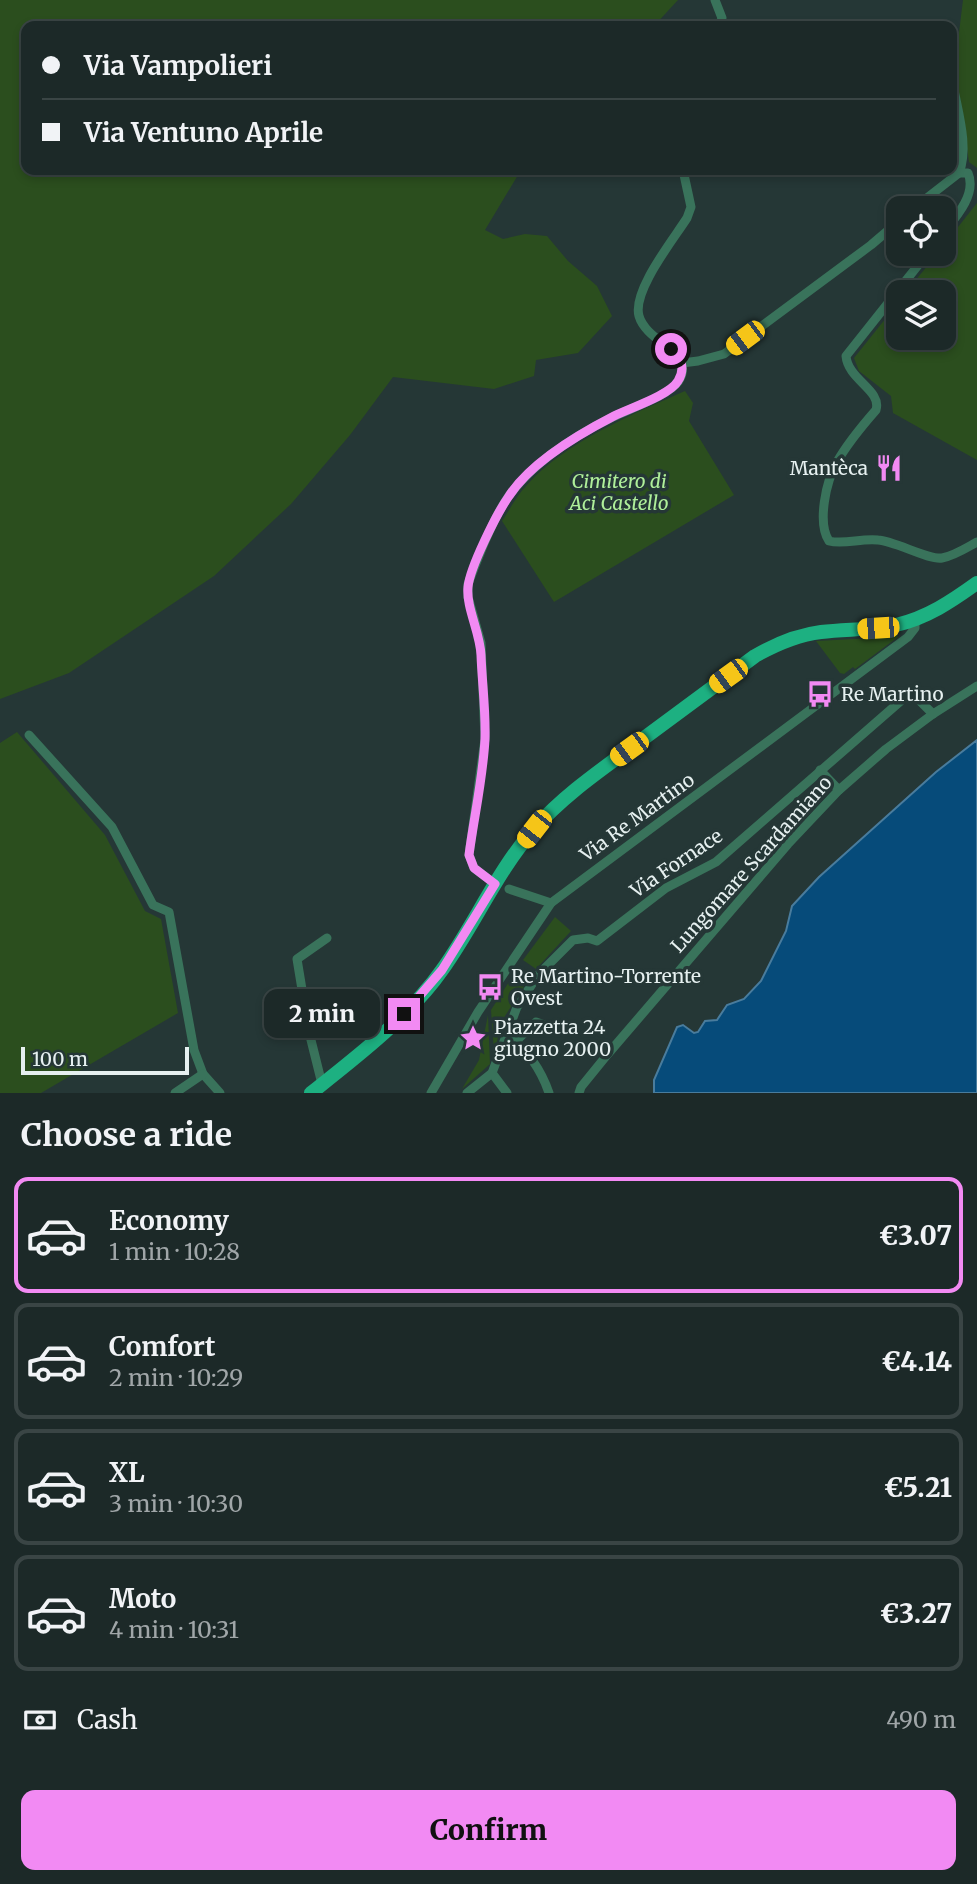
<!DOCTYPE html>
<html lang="en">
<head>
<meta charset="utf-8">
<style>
  body { margin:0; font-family:Merriweather,serif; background:#293534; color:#f1f3f6; height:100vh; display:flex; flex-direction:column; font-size:26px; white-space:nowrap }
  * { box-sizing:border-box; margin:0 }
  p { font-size:23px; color:#a0a6a8 }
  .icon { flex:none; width:38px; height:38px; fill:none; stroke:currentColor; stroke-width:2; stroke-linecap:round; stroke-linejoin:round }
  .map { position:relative; height:1093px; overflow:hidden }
  .side { display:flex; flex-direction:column; background:#1c2928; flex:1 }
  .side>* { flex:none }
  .hud { position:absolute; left:21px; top:21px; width:936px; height:154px; border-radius:14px; box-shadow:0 4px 10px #0003,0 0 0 2px #3a4545; display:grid; align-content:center; height:154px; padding:0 21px; background:#1c2928 }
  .controls { position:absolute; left:886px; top:196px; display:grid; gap:14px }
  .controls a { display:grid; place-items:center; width:70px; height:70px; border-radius:14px; background:#1c2928; box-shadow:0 4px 10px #0003,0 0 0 2px #3a4545; font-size:35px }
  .scale { position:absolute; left:21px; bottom:18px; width:168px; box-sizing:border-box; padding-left:7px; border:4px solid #e6f0f0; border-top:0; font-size:19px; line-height:24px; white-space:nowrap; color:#e6f0f0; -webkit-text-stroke:5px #253736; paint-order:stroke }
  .end { position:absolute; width:32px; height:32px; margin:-16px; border:9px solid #f28af3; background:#111; box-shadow:0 0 0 4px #111 }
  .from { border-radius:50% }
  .bubble { position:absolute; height:49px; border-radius:14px; background:#1c2928; box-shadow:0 4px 10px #0003,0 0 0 2px #3a4545; font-size:23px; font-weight:800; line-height:49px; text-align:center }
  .car { position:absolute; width:21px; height:42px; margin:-21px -10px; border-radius:9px; box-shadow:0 0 5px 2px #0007; background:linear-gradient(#f5c518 24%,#345 0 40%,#f5c518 0 76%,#345 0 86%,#f5c518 0) }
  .hud b { display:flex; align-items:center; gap:24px; height:66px; font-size:26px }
  .hud b+b { border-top:2px solid #3a4545 }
  .hud i { width:18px; height:18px; background:#f1f3f6 }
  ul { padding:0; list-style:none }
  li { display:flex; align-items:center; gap:21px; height:116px; margin:0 14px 10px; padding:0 7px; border:4px solid #3a4545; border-radius:14px }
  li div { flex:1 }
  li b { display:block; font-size:26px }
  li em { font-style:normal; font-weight:800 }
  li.current { border-color:#f28af3 }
  li>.icon { width:63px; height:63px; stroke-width:1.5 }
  h2 { padding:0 21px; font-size:32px; line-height:84px }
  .pay { display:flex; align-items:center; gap:18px; height:77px; padding:0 21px; font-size:26px }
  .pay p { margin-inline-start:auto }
  .primary-button { display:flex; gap:14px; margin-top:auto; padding:14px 21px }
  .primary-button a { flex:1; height:80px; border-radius:14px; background:#f28af3; color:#111; font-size:28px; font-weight:800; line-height:80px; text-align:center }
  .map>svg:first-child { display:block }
  .green { fill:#2b4e1e }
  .water { fill:#064b7a; stroke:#497c9d; stroke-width:2 }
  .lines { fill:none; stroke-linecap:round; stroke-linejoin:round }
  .minor { stroke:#39735b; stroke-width:9 }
  .primary { stroke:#1db081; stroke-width:14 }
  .route { stroke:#f28af3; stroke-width:9 }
  .labels { text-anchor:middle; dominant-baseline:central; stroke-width:7; stroke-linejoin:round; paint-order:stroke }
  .poi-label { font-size:19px; fill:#e6f0f0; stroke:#253736; text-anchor:start }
  .park-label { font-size:19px; font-style:italic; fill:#afef9a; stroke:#253736 }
  .street-label { font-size:19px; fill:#e6f0f0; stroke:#253736 }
</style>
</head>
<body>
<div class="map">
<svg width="977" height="1093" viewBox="0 0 977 1093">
  <rect width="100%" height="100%" fill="#253736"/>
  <g class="green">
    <path d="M0,0h678l-24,26h-628v144h495l-36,60 18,9 22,-5 22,2 21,25 29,25 15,30 -34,37 -42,7 -2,16 -40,13 -101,-12 -43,58 -59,69 -77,72 -145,97 -69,26z"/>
    <path d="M963,0h14v168l-8,-6 -14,-97z"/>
    <path d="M977,203v257l-84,-47 -2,-17 -32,-25 -5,-13 44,-55v35h45v-46h-37l31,-38h6v-8z"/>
    <path d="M685,391l8,12 -4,18 45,74 -180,107 -52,-81c8,-12 15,-26 25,-36 38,-43 106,-71 158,-94z"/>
    <path d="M892,633l5,1 1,3 -43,32 -2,-2 -9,7 -4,-1 -24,-32 59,-3z"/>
    <path d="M17,732l88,103 40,76 16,8 17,94 -137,80h-41v-350z"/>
    <path d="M555,917l16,14 -35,38 -13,-9z"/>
    <path d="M519,966l13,8 -29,45 -9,33 -3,-42z"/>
    <path d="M488,1015l2,49 -28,25 17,-29z"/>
  </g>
  <path class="water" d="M977,740v353h-323v-13l23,-53 6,-2 11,8 4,-1 7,-11 12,-1 10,-15 17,-6 17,-18 25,-50 6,-25 27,-29 117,-105z"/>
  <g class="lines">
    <g class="minor">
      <path d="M715,0l7,18 -3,8"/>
      <path d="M952,78c4,29 18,67 7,95"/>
      <path d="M914,208l45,-35h9c9,21 -12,44 -25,60"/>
      <path d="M927,254l-81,102c2,24 36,34 30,54 -14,16 -29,34 -39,52 -11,19 -20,61 -8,79 15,4 32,-3 49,-1 17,1 50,20 64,18 12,-2 24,-10 35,-16"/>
      <path d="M682,363l16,-2 26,-7 147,-109 27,-23"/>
      <path d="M29,735l83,92 41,78 16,7 25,138 9,24 17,19"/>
      <path d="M820,770l19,20"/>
      <path d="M495,884l-21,-16 -5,-13 16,-116 -4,-96 -13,-46v-13c10,-26 26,-69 43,-91 26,-33 65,-58 102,-76 16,-8 55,-21 65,-35 20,-30 -31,-38 -39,-66 -7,-25 34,-76 48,-98l4,-11 -8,-37"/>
      <path d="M509,889l42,14"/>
      <path d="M506,1035c20,11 36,37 43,58"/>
      <path d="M516,1041l20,-19 14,5"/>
      <path d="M492,1073l15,20"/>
      <path d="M322,1084l-13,-52 -12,-73 30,-21"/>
      <path d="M175,1093l28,-19"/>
      <path d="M431,1093l47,-81 73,-109 357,-266 7,-9v-9"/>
      <path d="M467,1093l25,-20 25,-66 21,-32 35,-35 15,-2 9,3 69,-53 50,-26 195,-170 22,22"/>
      <path d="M579,1093l2,-6 26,-32 181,-211 51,-54 47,-41 47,-35 44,-28"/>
    </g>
    <path class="primary" d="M311,1093c43,-34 99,-77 131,-123 33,-46 55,-99 92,-141 28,-32 64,-57 98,-82 41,-30 82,-61 123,-91 21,-12 42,-21 66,-24 25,-3 50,-2 75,-7 31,-7 56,-24 81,-42"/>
  </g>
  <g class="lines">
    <path class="route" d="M404,1014l38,-44 53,-86 -21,-16 -5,-13c5,-38 14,-77 16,-116 1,-27 -3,-57 -4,-84 -1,-23 -15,-47 -13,-68 2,-20 29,-74 41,-91 22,-34 70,-62 105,-80 16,-8 56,-21 64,-35 8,-13 3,-24 -7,-32"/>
  </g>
  <defs>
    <symbol id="restaurant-bare" viewBox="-9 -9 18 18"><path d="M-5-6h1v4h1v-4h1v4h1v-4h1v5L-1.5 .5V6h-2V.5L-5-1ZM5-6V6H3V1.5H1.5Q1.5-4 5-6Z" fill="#f28af3" stroke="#253736" stroke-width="2.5" paint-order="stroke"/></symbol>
    <symbol id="bus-bare" viewBox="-9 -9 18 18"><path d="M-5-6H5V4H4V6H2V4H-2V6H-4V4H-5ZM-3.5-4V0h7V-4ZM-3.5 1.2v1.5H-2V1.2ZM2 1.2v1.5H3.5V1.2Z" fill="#f28af3" stroke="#253736" stroke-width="2.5" paint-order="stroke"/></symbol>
    <symbol id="sight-bare" viewBox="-9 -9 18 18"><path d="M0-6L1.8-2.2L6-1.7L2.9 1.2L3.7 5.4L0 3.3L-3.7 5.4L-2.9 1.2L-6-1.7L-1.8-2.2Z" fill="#f28af3" stroke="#253736" stroke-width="2.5" paint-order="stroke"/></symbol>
  </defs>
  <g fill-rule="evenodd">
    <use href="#restaurant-bare" x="870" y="449" width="38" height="38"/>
    <use href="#bus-bare" x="801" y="675" width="38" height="38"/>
    <use href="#bus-bare" x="471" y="968" width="38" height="38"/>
    <use href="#sight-bare" x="454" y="1019" width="38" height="38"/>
  </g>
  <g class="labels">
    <g class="poi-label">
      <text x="868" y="468" text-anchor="end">Mantèca</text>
      <text x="841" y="694">Re Martino</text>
      <text x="511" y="976">Re Martino-Torrente<tspan x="511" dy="22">Ovest</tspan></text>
      <text x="494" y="1027">Piazzetta 24<tspan x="494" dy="22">giugno 2000</tspan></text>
    </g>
    <g class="park-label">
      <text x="619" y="481">Cimitero di<tspan x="619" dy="22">Aci Castello</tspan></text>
    </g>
    <g class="street-label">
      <text transform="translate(637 817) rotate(-36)">Via Re Martino</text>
      <text transform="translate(676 863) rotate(-34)">Via Fornace</text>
      <text transform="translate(751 864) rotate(-48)">Lungomare Scardamiano</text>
    </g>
  </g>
</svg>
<div class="controls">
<a><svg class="icon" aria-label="locate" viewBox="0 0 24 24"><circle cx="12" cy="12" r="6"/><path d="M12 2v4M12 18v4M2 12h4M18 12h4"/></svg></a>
<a><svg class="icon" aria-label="layers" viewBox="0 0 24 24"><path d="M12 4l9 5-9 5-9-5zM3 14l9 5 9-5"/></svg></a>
</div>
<div class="scale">100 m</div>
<i class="end from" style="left:671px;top:349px"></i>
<i class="end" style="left:404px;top:1014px"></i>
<div class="bubble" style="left:264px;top:989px;width:116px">2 min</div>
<i class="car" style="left:745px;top:338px;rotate:233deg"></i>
<i class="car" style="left:878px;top:628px;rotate:266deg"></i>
<i class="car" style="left:728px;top:676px;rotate:234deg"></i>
<i class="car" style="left:629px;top:749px;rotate:234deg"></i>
<i class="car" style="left:534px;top:829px;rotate:218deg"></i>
<div class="hud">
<b><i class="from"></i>Via Vampolieri</b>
<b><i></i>Via Ventuno Aprile</b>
</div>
</div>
<section class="side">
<h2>Choose a ride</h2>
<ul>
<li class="current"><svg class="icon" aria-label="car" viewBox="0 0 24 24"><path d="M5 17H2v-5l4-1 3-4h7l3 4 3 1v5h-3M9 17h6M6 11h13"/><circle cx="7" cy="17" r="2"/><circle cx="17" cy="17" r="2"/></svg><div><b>Economy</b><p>1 min · 10:28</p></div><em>€3.07</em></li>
<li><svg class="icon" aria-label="car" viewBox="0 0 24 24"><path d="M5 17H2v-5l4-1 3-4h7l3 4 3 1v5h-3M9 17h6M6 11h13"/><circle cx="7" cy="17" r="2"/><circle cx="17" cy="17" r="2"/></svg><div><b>Comfort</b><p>2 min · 10:29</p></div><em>€4.14</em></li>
<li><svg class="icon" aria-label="car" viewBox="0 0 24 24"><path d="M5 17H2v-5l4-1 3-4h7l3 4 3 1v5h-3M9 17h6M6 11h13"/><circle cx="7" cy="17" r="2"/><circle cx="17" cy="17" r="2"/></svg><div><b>XL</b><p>3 min · 10:30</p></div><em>€5.21</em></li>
<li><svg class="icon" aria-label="car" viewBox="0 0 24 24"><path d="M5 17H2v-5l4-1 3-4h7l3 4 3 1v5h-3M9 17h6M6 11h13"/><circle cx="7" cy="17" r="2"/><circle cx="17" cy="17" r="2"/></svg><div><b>Moto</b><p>4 min · 10:31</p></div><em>€3.27</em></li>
</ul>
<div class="pay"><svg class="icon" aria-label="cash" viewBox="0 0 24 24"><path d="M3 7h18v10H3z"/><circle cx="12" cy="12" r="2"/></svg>Cash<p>490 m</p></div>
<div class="primary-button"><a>Confirm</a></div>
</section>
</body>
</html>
